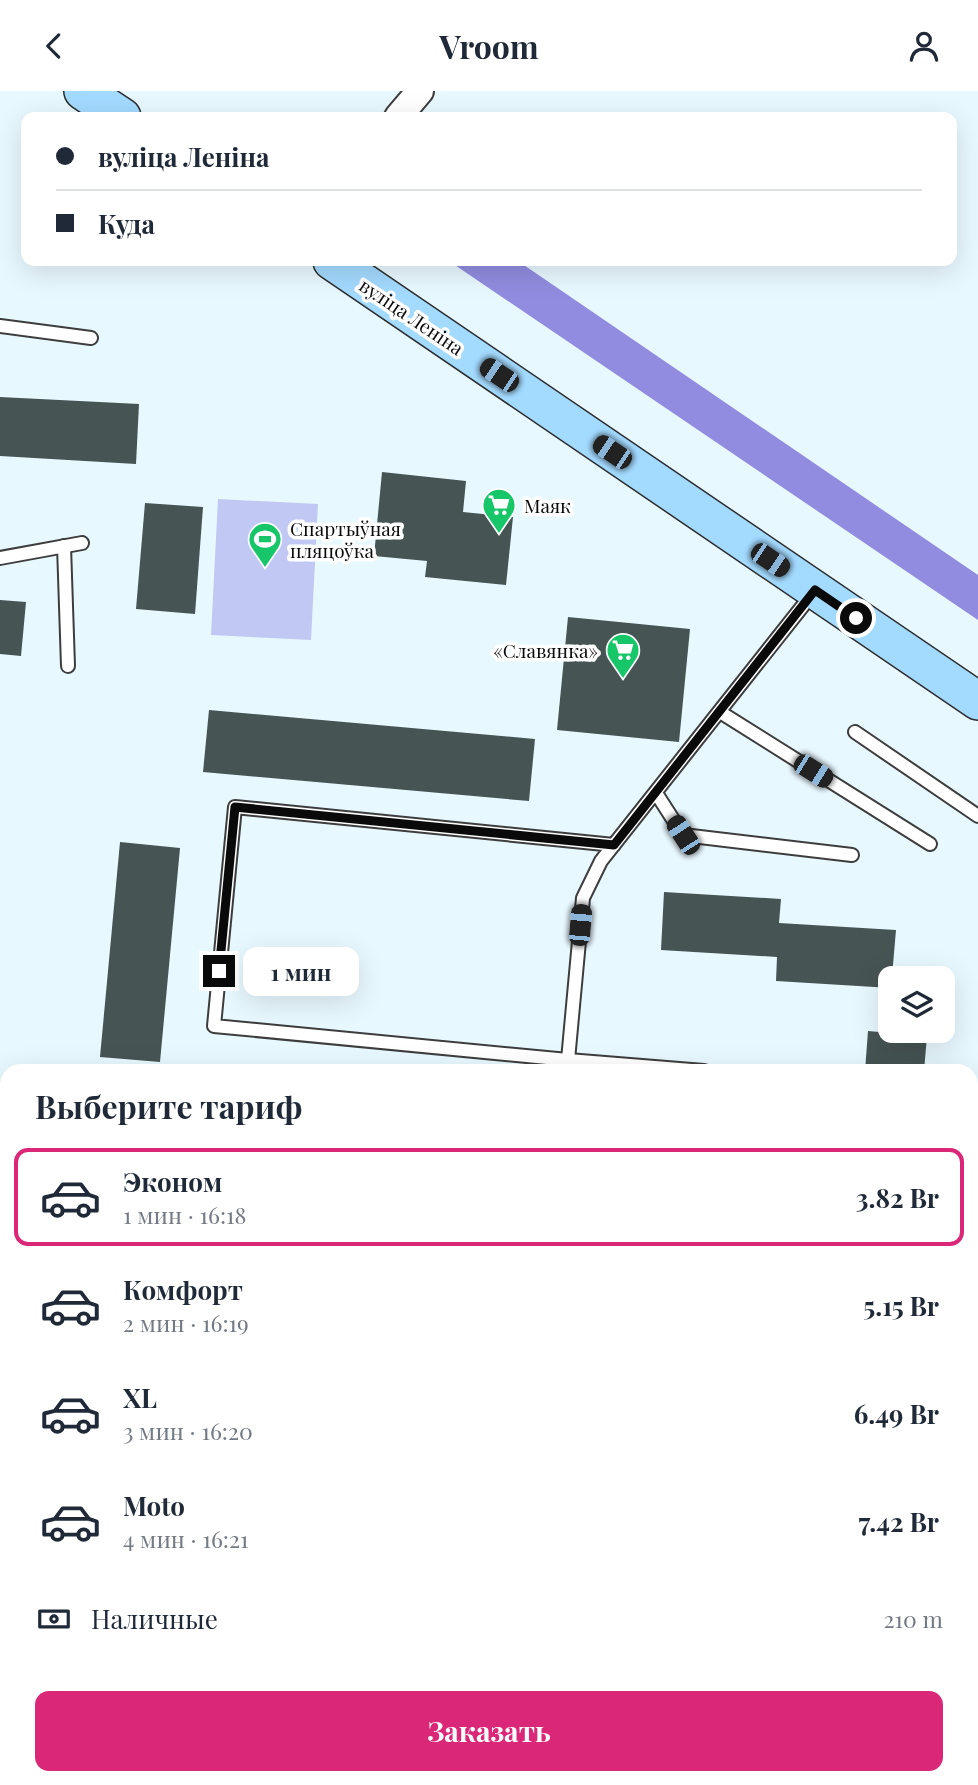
<!DOCTYPE html>
<html lang="ru">
<head>
<meta charset="utf-8">
<style>
  body { margin:0; font-family:"Playfair Display",serif; background:#f2f2f3; color:#1f2937; height:100vh; display:flex; flex-direction:column; font-size:26px; white-space:nowrap }
  * { box-sizing:border-box; margin:0 }
  p { font-size:23px; color:#747a83 }
  .icon { flex:none; width:38px; height:38px; fill:none; stroke:currentColor; stroke-width:2; stroke-linecap:round; stroke-linejoin:round }
  .map { position:relative; flex:1; overflow:hidden }
  .side { position:absolute; left:0px; top:973px; width:978px; height:721px; display:flex; flex-direction:column; background:#fff; border-radius:21px 21px 0 0; box-shadow:0 7px 28px #0002 }
  .side>* { flex:none }
  .guide { position:absolute; left:21px; top:21px; width:936px; height:154px; border-radius:14px; box-shadow:0 7px 28px #0002; display:grid; align-content:center; height:154px; padding:0 35px; background:#fff }
  .tools { position:absolute; left:878px; top:875px; display:grid; gap:14px }
  .tools a { display:grid; place-items:center; width:77px; height:77px; border-radius:14px; background:#fff; box-shadow:0 7px 28px #0002; font-size:35px }
  .end { position:absolute; width:32px; height:32px; margin:-16px; border:9px solid #0a0a0a; background:#fff; box-shadow:0 0 0 4px #fff }
  .from { border-radius:50% }
  .bubble { position:absolute; height:49px; border-radius:14px; background:#fff; box-shadow:0 7px 28px #0002; font-size:23px; font-weight:700; line-height:49px; text-align:center }
  .car { position:absolute; width:21px; height:42px; margin:-21px -10px; border-radius:9px; box-shadow:0 0 5px 2px #0007; background:linear-gradient(#222 24%,#8ab4d8 0 40%,#222 0 76%,#8ab4d8 0 86%,#222 0) }
  .guide b { display:flex; align-items:center; gap:24px; height:66px; font-size:26px }
  .guide b+b { border-top:2px solid #e0e1e3 }
  .guide i { width:18px; height:18px; background:#1f2937 }
  ul { padding:0; list-style:none }
  li { display:flex; align-items:center; gap:21px; height:98px; margin:0 14px 10px; padding:0 21px; border:4px solid transparent; border-radius:14px }
  li div { flex:1 }
  li b { display:block; font-size:26px }
  li em { font-style:normal; font-weight:700 }
  li.selected { border-color:#db2777 }
  li>.icon { width:63px; height:63px; stroke-width:1.5 }
  h2 { padding:0 35px; font-size:32px; line-height:84px }
  .pay { display:flex; align-items:center; gap:18px; height:77px; padding:0 35px; font-size:26px }
  .pay p { margin-inline-start:auto }
  .cta { display:flex; gap:14px; margin-top:auto; padding:14px 35px }
  .cta a { flex:1; height:80px; border-radius:14px; background:#db2777; color:#fff; font-size:28px; font-weight:700; line-height:80px; text-align:center }
  header { display:flex; justify-content:space-between; align-items:center; height:91px; padding:0 35px; background:#fff; font-size:32px; font-weight:700 }
  .map>svg:first-child { display:block }
  .forest { fill:#918cdf }
  .pitch { fill:#c1c8f3 }
  .building { fill:#465453 }
  .lines { fill:none; stroke-linecap:round; stroke-linejoin:round }
  .lane-casing { stroke:#3d3d3d; stroke-width:16 }
  .street-casing { stroke:#3d3d3d; stroke-width:30 }
  .secondary-casing { stroke:#2c2c2c; stroke-width:40 }
  .lane { stroke:#fff; stroke-width:12 }
  .street { stroke:#fff; stroke-width:26 }
  .secondary { stroke:#a3daff; stroke-width:37 }
  .route { stroke:#0a0a0a; stroke-width:9 }
  .labels { text-anchor:middle; dominant-baseline:central; stroke-width:7; stroke-linejoin:round; paint-order:stroke }
  .street-label { font-size:19px; fill:#0a0a0a; stroke:#fff }
  .poi-label { font-size:19px; fill:#0a0a0a; stroke:#fff; text-anchor:start }
</style>
</head>
<body>
<header><svg class="icon" aria-label="back" viewBox="0 0 24 24"><path d="M15 5l-7 7 7 7"/></svg>Vroom<svg class="icon" aria-label="person" viewBox="0 0 24 24"><circle cx="12" cy="8" r="4"/><path d="M4 21q1-7 8-7t8 7"/></svg></header>
<div class="map">
<svg width="978" height="1694" viewBox="0 0 978 1694">
  <rect width="100%" height="100%" fill="#e8f8ff"/>
  <path class="forest" d="M449,170h69l460,314v45z"/>
  <path class="pitch" d="M218,408l100,5 -7,136 -100,-5z"/>
  <g class="building">
    <path d="M0,306l139,7 -3,60 -136,-8z"/>
    <path d="M382,381l84,9 -3,31 50,5 -7,68 -81,-8 2,-16 -53,-5z"/>
    <path d="M145,412l58,4 -8,107 -59,-5z"/>
    <path d="M0,509l26,2 -5,54 -21,-2z"/>
    <path d="M568,526l122,12 -11,113 -122,-12z"/>
    <path d="M209,619l326,29 -6,62 -326,-29z"/>
    <path d="M120,751l60,6 -20,214 -60,-5z"/>
    <path d="M664,801l117,7 -2,24 117,7 -5,58 -115,-7 1,-24 -116,-7z"/>
    <path d="M868,940l59,5 -3,35h-59z"/>
    <rect x="0" y="1474" width="7" height="190"/>
    <path d="M140,1687h45v6l-45,-4z"/>
    <path d="M351,1687h58l-1,7h-58z"/>
  </g>
  <g class="lines">
    <defs>
      <g id="lane">
        <path d="M0,235l91,12"/>
        <path d="M64,455l4,120"/>
        <path d="M0,467l82,-15"/>
        <path d="M720,621l210,132"/>
        <path d="M855,641l123,84"/>
        <path d="M656,702l27,42 169,20"/>
        <path d="M614,754l-379,-38 -21,219 354,34 15,-162 18,-37 212,-268"/>
        <path d="M568,969l136,11"/>
        <path d="M468,1689l41,5"/>
        <path d="M561,1694l11,-7"/>
      </g>
      <g id="street">
        <path d="M398,26l22,-26"/>
        <path d="M0,1208l7,1"/>
        <path d="M971,1309h7"/>
      </g>
      <g id="secondary">
        <path d="M83,0l39,26"/>
        <path d="M332,170l646,440"/>
        <path d="M971,1469l7,-11"/>
        <path d="M842,1694l4,-7"/>
      </g>
    </defs>
    <use href="#lane" class="lane-casing"/>
    <use href="#street" class="street-casing"/>
    <use href="#secondary" class="secondary-casing"/>
    <use href="#lane" class="lane"/>
    <use href="#street" class="street"/>
    <use href="#secondary" class="secondary"/>
  </g>
  <g class="lines">
    <path class="route" d="M219,880l16,-164 379,38 201,-255 41,28"/>
  </g>
  <defs>
    <symbol id="supermarket-pin" viewBox="-11 -11 22 30"><path d="M0 17L-7.5 6A9.5 9.5 0 1 1 7.5 6Z" fill="#16c668" stroke="#fff"/><path d="M-6-5.5h2.5l.6 2H6L4.5 2H-2.5L-4.4-4H-6ZM-1.5 3.2a1.3 1.3 0 1 0 .1 0ZM3 3.2a1.3 1.3 0 1 0 .1 0Z" fill="#fff"/></symbol>
    <symbol id="stadium-pin" viewBox="-11 -11 22 30"><path d="M0 17L-7.5 6A9.5 9.5 0 1 1 7.5 6Z" fill="#16c668" stroke="#fff"/><path d="M0-5a6.5 5 0 1 0 0 10a6.5 5 0 1 0 0-10ZM-3.5-1.8h7v3.6h-7Z" fill="#fff"/></symbol>
  </defs>
  <g fill-rule="evenodd">
    <use href="#supermarket-pin" x="480" y="395" width="38" height="52"/>
    <use href="#stadium-pin" x="246" y="429" width="38" height="52"/>
    <use href="#supermarket-pin" x="604" y="540" width="38" height="52"/>
  </g>
  <g class="labels">
    <g class="street-label">
      <text transform="translate(412 225) rotate(34)">вуліца Леніна</text>
    </g>
    <g class="poi-label">
      <text x="524" y="414">Маяк</text>
      <text x="290" y="437">Спартыўная<tspan x="290" dy="22">пляцоўка</tspan></text>
      <text x="598" y="559" text-anchor="end">«Славянка»</text>
    </g>
  </g>
</svg>
<div class="tools">
<a><svg class="icon" aria-label="layers" viewBox="0 0 24 24"><path d="M12 4l9 5-9 5-9-5zM3 14l9 5 9-5"/></svg></a>
</div>
<i class="end from" style="left:856px;top:527px"></i>
<i class="end" style="left:219px;top:880px"></i>
<div class="bubble" style="left:243px;top:856px;width:116px">1 мин</div>
<i class="car" style="left:499px;top:284px;rotate:304deg"></i>
<i class="car" style="left:612px;top:361px;rotate:304deg"></i>
<i class="car" style="left:770px;top:469px;rotate:124deg"></i>
<i class="car" style="left:813px;top:680px;rotate:122deg"></i>
<i class="car" style="left:683px;top:744px;rotate:327deg"></i>
<i class="car" style="left:580px;top:834px;rotate:5deg"></i>
<div class="guide">
<b><i class="from"></i>вуліца Леніна</b>
<b><i></i>Куда</b>
</div>
<section class="side">
<h2>Выберите тариф</h2>
<ul>
<li class="selected"><svg class="icon" aria-label="car" viewBox="0 0 24 24"><path d="M5 17H2v-5l4-1 3-4h7l3 4 3 1v5h-3M9 17h6M6 11h13"/><circle cx="7" cy="17" r="2"/><circle cx="17" cy="17" r="2"/></svg><div><b>Эконом</b><p>1 мин · 16:18</p></div><em>3.82 Br</em></li>
<li><svg class="icon" aria-label="car" viewBox="0 0 24 24"><path d="M5 17H2v-5l4-1 3-4h7l3 4 3 1v5h-3M9 17h6M6 11h13"/><circle cx="7" cy="17" r="2"/><circle cx="17" cy="17" r="2"/></svg><div><b>Комфорт</b><p>2 мин · 16:19</p></div><em>5.15 Br</em></li>
<li><svg class="icon" aria-label="car" viewBox="0 0 24 24"><path d="M5 17H2v-5l4-1 3-4h7l3 4 3 1v5h-3M9 17h6M6 11h13"/><circle cx="7" cy="17" r="2"/><circle cx="17" cy="17" r="2"/></svg><div><b>XL</b><p>3 мин · 16:20</p></div><em>6.49 Br</em></li>
<li><svg class="icon" aria-label="car" viewBox="0 0 24 24"><path d="M5 17H2v-5l4-1 3-4h7l3 4 3 1v5h-3M9 17h6M6 11h13"/><circle cx="7" cy="17" r="2"/><circle cx="17" cy="17" r="2"/></svg><div><b>Moto</b><p>4 мин · 16:21</p></div><em>7.42 Br</em></li>
</ul>
<div class="pay"><svg class="icon" aria-label="cash" viewBox="0 0 24 24"><path d="M3 7h18v10H3z"/><circle cx="12" cy="12" r="2"/></svg>Наличные<p>210 m</p></div>
<div class="cta"><a>Заказать</a></div>
</section>
</div>
</body>
</html>
